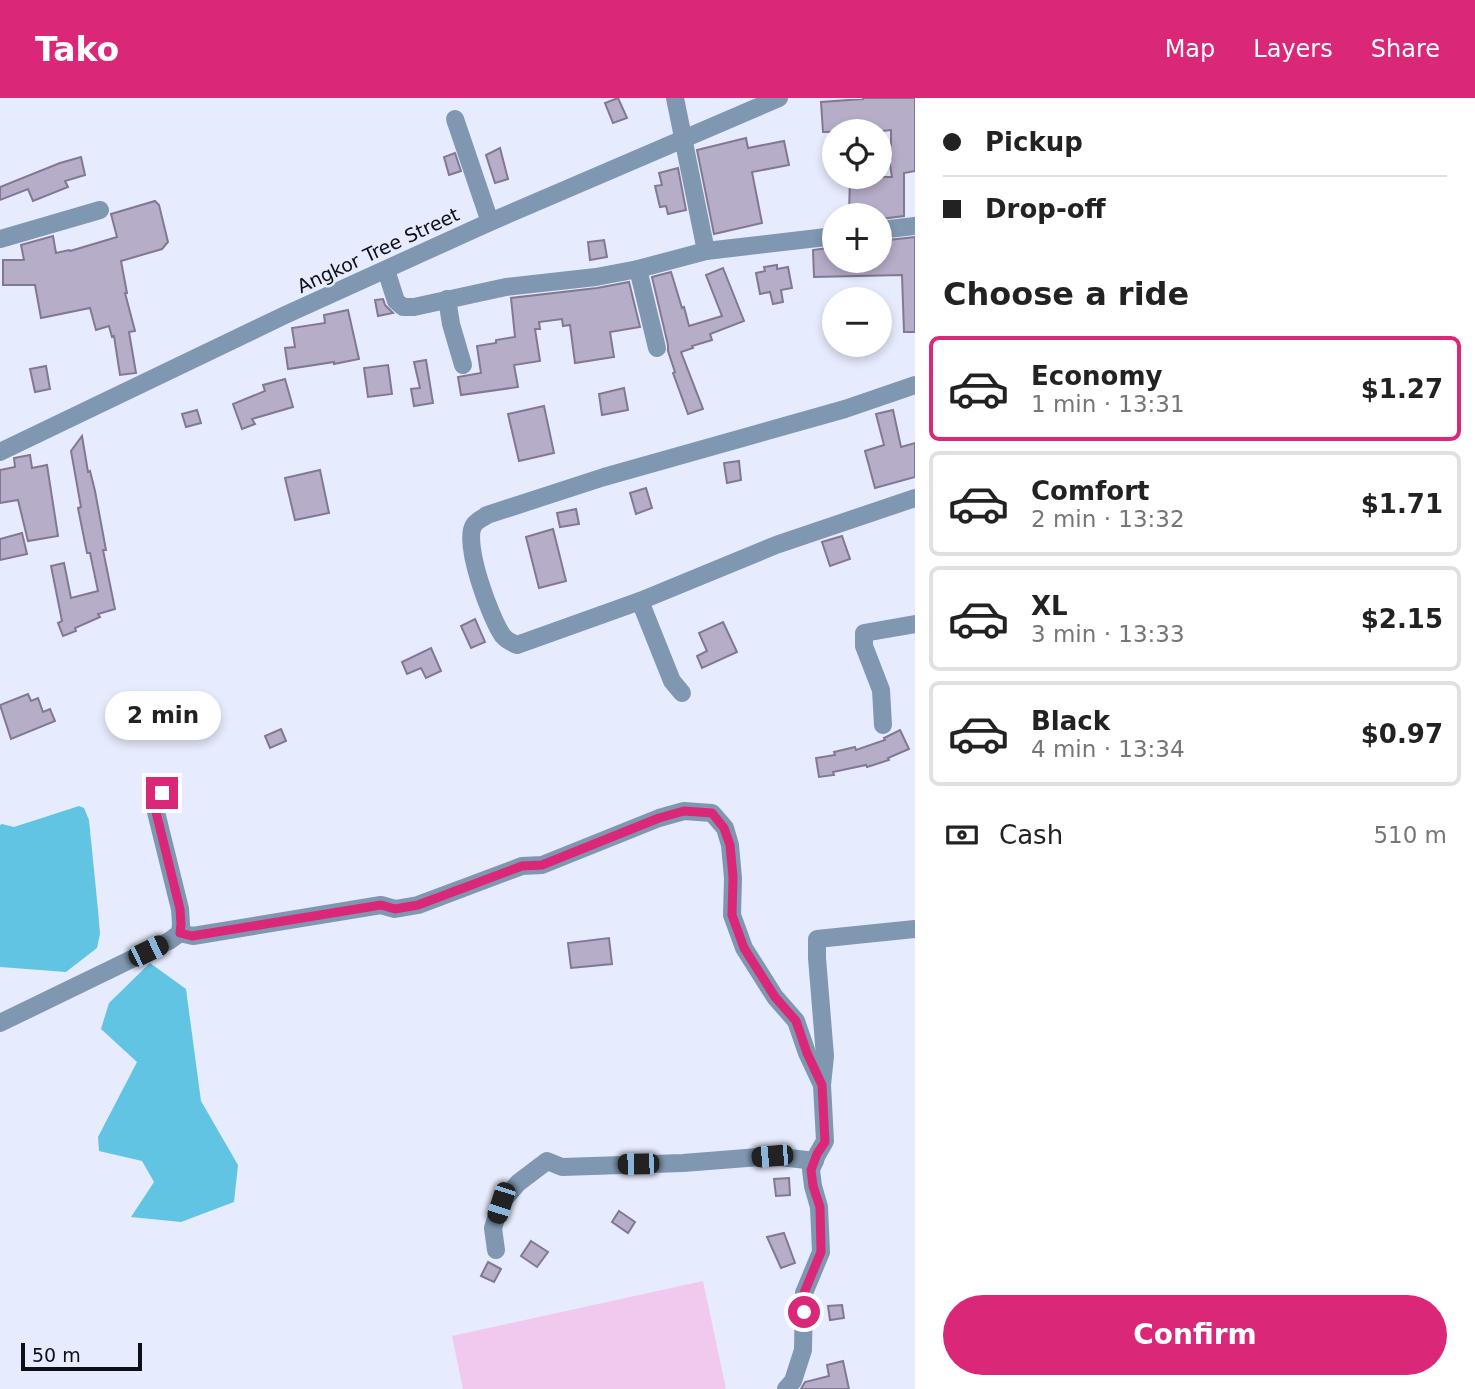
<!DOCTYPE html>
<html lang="en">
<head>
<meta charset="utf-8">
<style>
  body { margin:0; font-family:"DejaVu Sans",sans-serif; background:#f6f6f6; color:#222; height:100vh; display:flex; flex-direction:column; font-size:26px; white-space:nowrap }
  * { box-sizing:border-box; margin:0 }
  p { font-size:23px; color:#767676 }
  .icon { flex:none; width:38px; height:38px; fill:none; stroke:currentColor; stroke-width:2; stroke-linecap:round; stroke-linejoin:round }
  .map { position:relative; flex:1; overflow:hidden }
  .side { display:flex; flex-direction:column; background:#fff; width:560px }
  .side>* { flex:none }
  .top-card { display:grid; align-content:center; height:154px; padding:0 28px; background:#fff }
  .buttons { position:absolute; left:822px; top:21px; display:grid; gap:14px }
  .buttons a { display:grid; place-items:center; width:70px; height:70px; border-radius:50%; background:#fff; box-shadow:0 4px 10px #0003; font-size:35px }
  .scale { position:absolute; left:21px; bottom:18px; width:121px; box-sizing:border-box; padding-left:7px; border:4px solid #0c0e18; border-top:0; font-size:19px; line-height:24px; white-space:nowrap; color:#0c0e18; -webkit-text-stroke:5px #e6ebfd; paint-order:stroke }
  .end { position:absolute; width:32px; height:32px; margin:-16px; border:9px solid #db2777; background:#fff; box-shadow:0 0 0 4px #fff }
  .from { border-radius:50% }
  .bubble { position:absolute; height:49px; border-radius:24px; background:#fff; box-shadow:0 4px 10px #0003; font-size:23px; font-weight:700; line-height:49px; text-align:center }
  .car { position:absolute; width:21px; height:42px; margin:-21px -10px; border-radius:9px; box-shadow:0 0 5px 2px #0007; background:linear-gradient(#222 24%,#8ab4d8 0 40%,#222 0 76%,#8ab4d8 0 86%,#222 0) }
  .top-card b { display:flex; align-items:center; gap:24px; height:66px; font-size:26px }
  .top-card b+b { border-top:2px solid #e0e0e0 }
  .top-card i { width:18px; height:18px; background:#222 }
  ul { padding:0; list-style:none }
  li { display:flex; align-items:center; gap:21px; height:105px; margin:0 14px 10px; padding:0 14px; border:4px solid #e0e0e0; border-radius:10px }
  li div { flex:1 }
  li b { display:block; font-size:26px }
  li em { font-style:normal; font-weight:700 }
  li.active { border-color:#db2777 }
  li>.icon { width:63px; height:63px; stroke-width:1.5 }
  h2 { padding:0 28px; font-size:32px; line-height:84px }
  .pay { display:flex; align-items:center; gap:18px; height:77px; padding:0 28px; font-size:26px }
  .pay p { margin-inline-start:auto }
  .action { display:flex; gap:14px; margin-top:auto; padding:14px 28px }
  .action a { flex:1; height:80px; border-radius:42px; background:#db2777; color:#fff; font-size:28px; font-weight:700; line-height:80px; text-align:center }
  header { display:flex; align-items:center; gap:42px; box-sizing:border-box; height:98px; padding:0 35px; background:#db2777; color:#fff }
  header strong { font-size:33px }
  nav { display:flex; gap:38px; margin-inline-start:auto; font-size:24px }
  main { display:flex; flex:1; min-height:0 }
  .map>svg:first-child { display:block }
  .green { fill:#f1c9ee }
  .water { fill:#62c4e3 }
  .building { fill:#b6adc9; stroke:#827893; stroke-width:2 }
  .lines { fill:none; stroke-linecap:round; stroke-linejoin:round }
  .street { stroke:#7f97b0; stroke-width:18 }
  .route { stroke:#db2777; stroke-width:9 }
  .labels { text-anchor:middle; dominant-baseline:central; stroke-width:5; stroke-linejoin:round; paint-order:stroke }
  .street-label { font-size:19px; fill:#0c0e18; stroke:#e6ebfd }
</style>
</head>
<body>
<header>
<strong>Tako</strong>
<nav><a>Map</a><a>Layers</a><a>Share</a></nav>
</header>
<main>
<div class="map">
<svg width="915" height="1291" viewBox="0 0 915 1291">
  <rect width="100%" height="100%" fill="#e6ebfd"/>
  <path class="green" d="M703,1183l23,108h-263l-11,-53z"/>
  <g class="water">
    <path d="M79,708l5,2 5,12 9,90 2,24 -3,14 -31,24 -66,-5v-142l2,-1 12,3z"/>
    <path d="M150,865l36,26 15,112 37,64 -4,37 -53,20 -50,-5 23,-35 -12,-21 -43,-10 -1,-14 39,-75 -36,-33 8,-26z"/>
  </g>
  <g class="building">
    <path d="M618,0l9,20 -14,5 -8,-20z"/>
    <path d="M863,0h52v73l-11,2v43l-24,3v-4h-31l1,-38h42l-3,-18h2v-29l-9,1 -59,1 -2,-30 42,-3z"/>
    <path d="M746,40l2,10 36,-7 5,24 -37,7 10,51 -48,11 -17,-84z"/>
    <path d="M500,50l8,31 -13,4 -9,-28z"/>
    <path d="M455,55l6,18 -12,4 -5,-18z"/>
    <path d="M81,59l4,18 -20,6 3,6 -35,14 -5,-12 -28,11v-13l60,-24z"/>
    <path d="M678,70l8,42 -18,4 -2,-8 -6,1 -5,-21 7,-1 -3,-12z"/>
    <path d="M155,103l4,4 9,37 -6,7 -41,12 6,32h-2l10,38 -6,1 7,41 -16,2 -6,-39 -2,1 -3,-11 -13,4 -6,-22 -49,10 -6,-33h-32v-25h21l-3,-15 32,-9 3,17 13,-3 1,1 47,-14 -6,-23z"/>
    <path d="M915,139v95h-11l-2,-57 -88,2 -1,-27 22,-3v14h45v-20z"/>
    <path d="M604,142l3,17 -17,3 -2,-18z"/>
    <path d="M777,167v4l11,-2 4,21 -11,2 2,12 -10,2 -3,-12 -10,2 -4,-21 9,-2 -1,-4z"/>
    <path d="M723,170l21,53 -34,13 2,6 -20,6 1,2 -12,4 22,57 -15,5 -15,-41 2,-1 -7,-21v-6l-16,-68 19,-5 11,36 2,-1 5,19 33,-10 -16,-41z"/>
    <path d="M629,184l11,45 -30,5 4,25 -39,6 -5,-38 -7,1 -1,-7 -23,3 1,7h-5l5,32 -26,4 4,22 -57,8 -3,-18 23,-4 -4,-27 19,-3v-3l19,-3 -4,-39 86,-10z"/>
    <path d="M383,201l2,6 8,8 -15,3 -3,-16z"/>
    <path d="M348,212l11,49 -25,5v-2l-46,7 -3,-21 10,-1 -3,-19 33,-5 -1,-8z"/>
    <path d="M426,262l7,43 -19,3 -3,-17 9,-1 -6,-26z"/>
    <path d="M388,267l4,29 -24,3 -4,-29z"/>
    <path d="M46,268l4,23 -15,3 -5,-23z"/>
    <path d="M285,281l8,28 -41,12 3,5 -13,5 -9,-25 32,-13 -2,-6z"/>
    <path d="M624,290l4,22 -26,5 -3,-21z"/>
    <path d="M544,308l10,47 -35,8 -11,-47z"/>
    <path d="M197,312l4,13 -15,4 -4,-13z"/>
    <path d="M893,312l8,37 14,-4v34l-40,11 -10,-37 19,-6 -8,-31z"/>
    <path d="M82,338l6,36 2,-1 5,20 11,59h-3l12,59 -17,5 2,3 -25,11 1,3 -13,5 -5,-13 4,-2 -11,-55 13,-3 7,35 27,-7 -8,-38h-3l-9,-45 3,-1 -10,-56z"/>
    <path d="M30,357l2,13 15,-3 11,71 -30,5 -10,-41 -18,3v-33l15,-3 -1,-9z"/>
    <path d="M739,363l2,19 -14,3 -3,-20z"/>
    <path d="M320,372l9,43 -34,7 -10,-42z"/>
    <path d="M646,390l6,20 -16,6 -6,-21z"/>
    <path d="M576,411l3,15 -19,3 -3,-14z"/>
    <path d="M553,431l13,52 -27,7 -13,-51z"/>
    <path d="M22,435l5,21 -27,6v-21z"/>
    <path d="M842,438l8,23 -20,7 -8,-24z"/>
    <path d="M475,521l10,23 -14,6 -10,-22z"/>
    <path d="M723,524l14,30 -35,16 -5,-12 10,-5 -8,-18z"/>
    <path d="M431,550l10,23 -15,7 -5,-10 -14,6 -5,-12z"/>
    <path d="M28,596l3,7 7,-3 5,14 7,-3 5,12 -44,18 -11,-34z"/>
    <path d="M281,631l5,12 -16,7 -5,-12z"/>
    <path d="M900,632l9,19 -21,9 1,2 -22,7 -1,-2 -33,7 1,3 -15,2 -3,-19 19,-3 -1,-3 21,-5 1,3 29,-10 -1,-2z"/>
    <path d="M609,840l3,26 -41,4 -3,-25z"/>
    <path d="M789,1080l1,17 -14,1 -2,-17z"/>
    <path d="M619,1113l16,11 -7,11 -16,-11z"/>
    <path d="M784,1135l11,30 -14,5 -14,-31z"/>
    <path d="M531,1143l17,11 -11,15 -16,-11z"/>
    <path d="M488,1164l13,7 -7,13 -13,-6z"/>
    <path d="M842,1207l2,13 -14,2 -2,-14z"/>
    <path d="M843,1263l6,28h-48l4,-7 24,-6 -2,-11z"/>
  </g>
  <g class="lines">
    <g class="street">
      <path d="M675,0l31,153"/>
      <path d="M455,21l35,103"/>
      <path d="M880,132l35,-4"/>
      <path d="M0,141l100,-29"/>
      <path d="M638,171l19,79"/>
      <path d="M386,172l10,31 7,6h11l92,-20 90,-10 42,-8 68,-18 129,-15"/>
      <path d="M447,201l4,25 12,41"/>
      <path d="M915,287l-70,24 -241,68 -117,38c-4,3 -11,6 -13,10 -12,17 17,95 29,111 4,5 8,6 14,9l123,-44 136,-56 139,-47"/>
      <path d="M0,354l283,-136 207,-94 289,-124"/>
      <path d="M640,503l32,80 10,12"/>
      <path d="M883,627l-2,-35 -17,-44v-13l51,-9"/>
      <path d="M180,835l13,3 188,-31 14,4 23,-4 104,-39 20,-1 117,-47 25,-7 28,2 13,15 5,17 3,33 -1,37 12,33 31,49 21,24 11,32 15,32"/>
      <path d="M0,925l169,-82 11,-8 1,-9 -1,-15 -25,-101 2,-8 5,-7"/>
      <path d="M496,1152l-3,-22 8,-25 17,-20 29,-22 15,6 121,-4 89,-7 43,5"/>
      <path d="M786,1291l7,-8 10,-31 1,-57 17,-41 -2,-45 -6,-21 -2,-16 6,-15 8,-14 -3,-56 3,-29 -8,-98v-19l98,-10"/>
    </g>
  </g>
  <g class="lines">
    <path class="route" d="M162,695l-5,7 -2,8 25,101 1,15 -1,9 12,3 189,-31 14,4 23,-4 104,-39 20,-1 117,-47 25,-7 28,2 12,15 6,17 3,32 -1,38 12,33 31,49 21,24 11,32 15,32 3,57 -8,12 -6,16 2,16 7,21 1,45 -17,41v19"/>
  </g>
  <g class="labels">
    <g class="street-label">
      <text transform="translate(378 152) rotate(-25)">Angkor Tree Street</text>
    </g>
  </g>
</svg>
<div class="buttons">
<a><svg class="icon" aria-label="locate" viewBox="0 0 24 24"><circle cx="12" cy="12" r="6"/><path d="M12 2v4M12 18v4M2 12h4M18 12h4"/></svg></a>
<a>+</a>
<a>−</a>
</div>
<div class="scale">50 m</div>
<i class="end from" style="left:804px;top:1214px"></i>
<i class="end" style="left:162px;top:695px"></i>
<div class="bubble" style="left:105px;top:593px;width:116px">2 min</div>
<i class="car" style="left:148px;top:853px;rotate:64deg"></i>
<i class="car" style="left:772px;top:1058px;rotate:265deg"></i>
<i class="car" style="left:638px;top:1066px;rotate:269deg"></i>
<i class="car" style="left:501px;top:1105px;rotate:198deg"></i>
</div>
<section class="side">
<div class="top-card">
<b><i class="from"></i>Pickup</b>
<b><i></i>Drop-off</b>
</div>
<h2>Choose a ride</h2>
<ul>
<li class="active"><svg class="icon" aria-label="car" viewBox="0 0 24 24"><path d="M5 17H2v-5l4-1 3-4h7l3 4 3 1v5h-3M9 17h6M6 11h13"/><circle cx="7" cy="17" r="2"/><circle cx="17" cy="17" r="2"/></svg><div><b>Economy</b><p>1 min · 13:31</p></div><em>$1.27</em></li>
<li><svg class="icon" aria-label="car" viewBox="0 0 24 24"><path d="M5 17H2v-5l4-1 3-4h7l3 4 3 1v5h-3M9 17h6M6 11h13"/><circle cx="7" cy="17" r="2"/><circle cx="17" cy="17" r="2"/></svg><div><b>Comfort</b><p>2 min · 13:32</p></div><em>$1.71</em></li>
<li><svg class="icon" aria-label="car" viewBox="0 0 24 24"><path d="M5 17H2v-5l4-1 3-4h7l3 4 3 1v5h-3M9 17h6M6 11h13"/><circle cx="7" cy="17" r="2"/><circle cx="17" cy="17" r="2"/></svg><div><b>XL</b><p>3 min · 13:33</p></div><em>$2.15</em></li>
<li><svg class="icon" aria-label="car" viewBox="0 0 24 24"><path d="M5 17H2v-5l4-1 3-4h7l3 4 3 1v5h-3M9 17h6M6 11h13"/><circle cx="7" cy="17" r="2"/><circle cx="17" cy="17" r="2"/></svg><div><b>Black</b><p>4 min · 13:34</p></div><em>$0.97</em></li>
</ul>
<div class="pay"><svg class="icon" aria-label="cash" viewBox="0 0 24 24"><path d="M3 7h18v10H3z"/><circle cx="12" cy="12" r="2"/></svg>Cash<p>510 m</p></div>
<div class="action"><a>Confirm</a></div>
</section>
</main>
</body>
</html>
